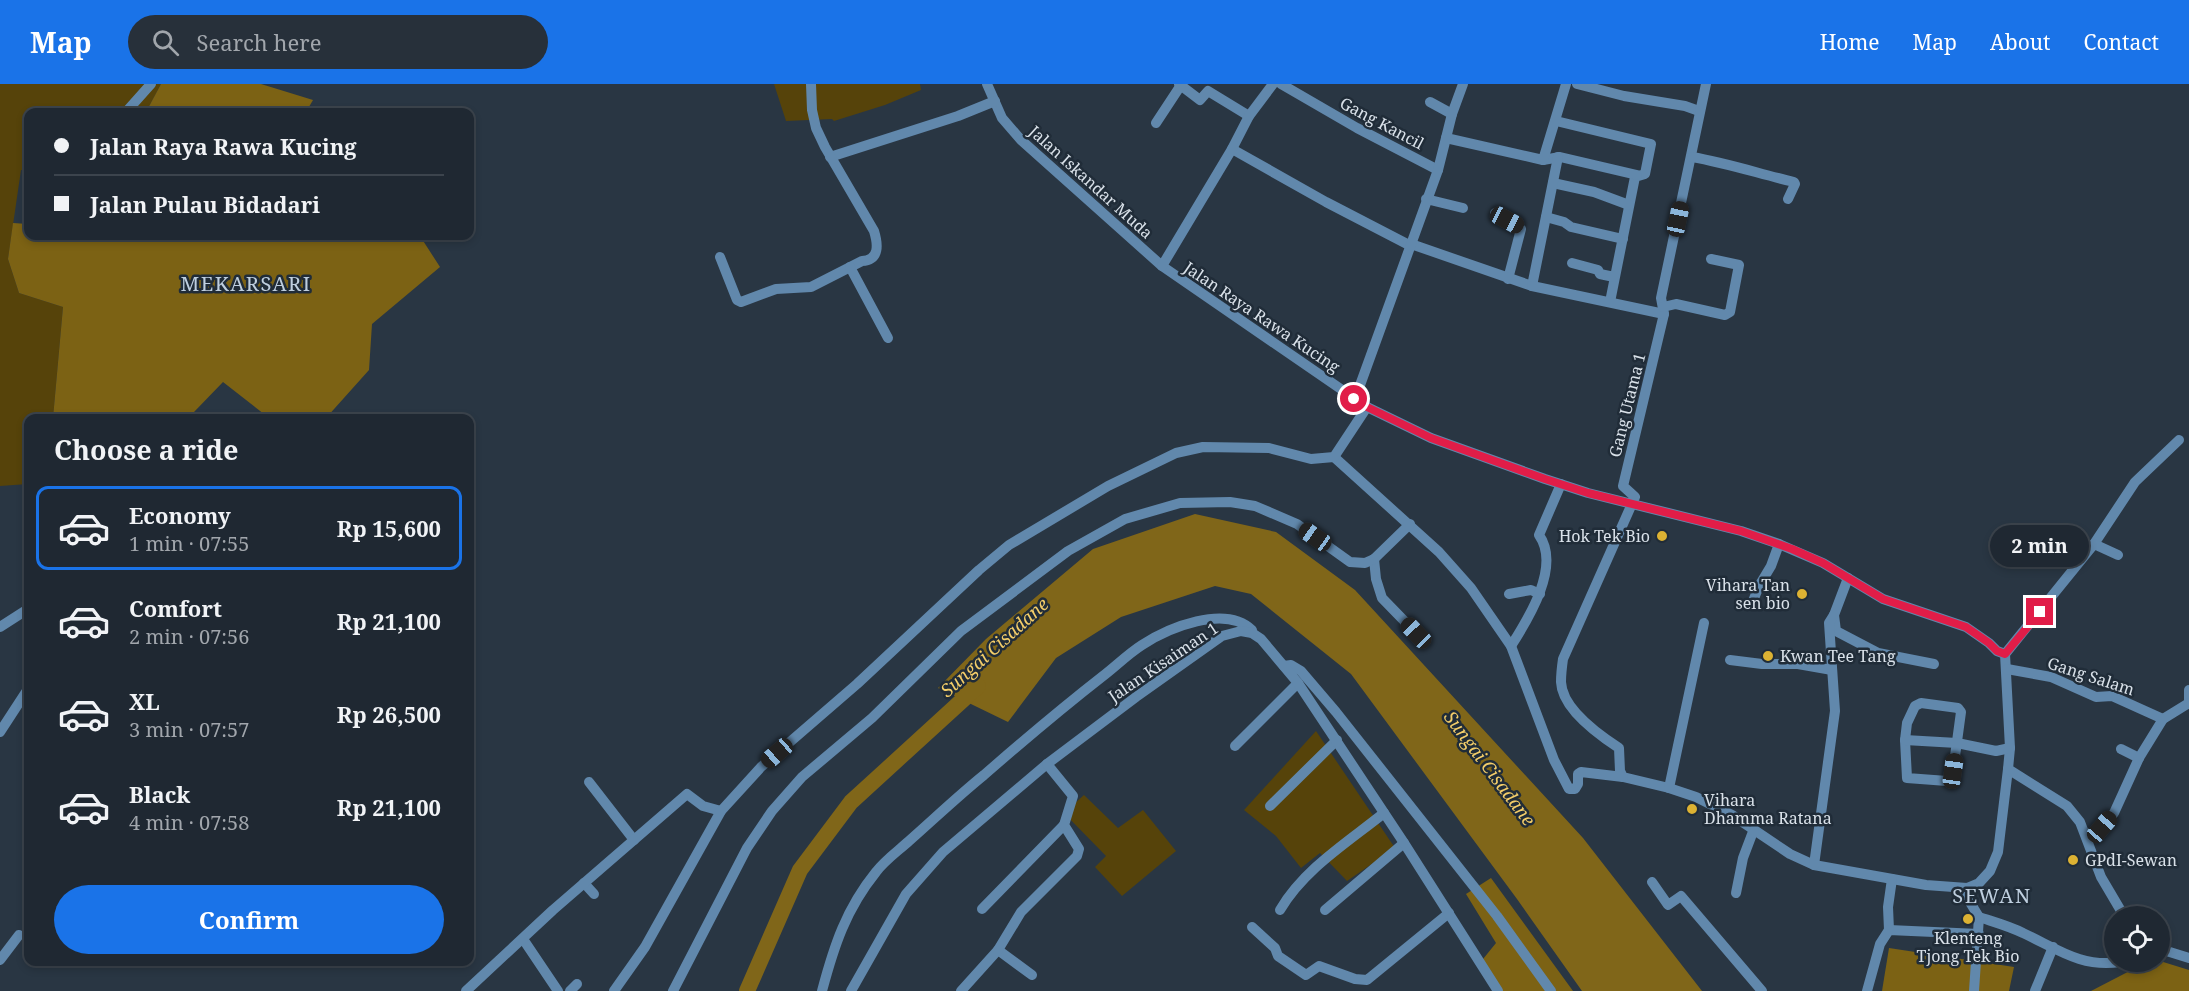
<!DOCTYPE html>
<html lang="en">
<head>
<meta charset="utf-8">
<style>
  body { margin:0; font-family:"Noto Serif",serif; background:#27303a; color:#f1f3f6; height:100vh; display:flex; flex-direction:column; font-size:22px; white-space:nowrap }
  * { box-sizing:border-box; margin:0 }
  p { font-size:20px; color:#a1a6ac }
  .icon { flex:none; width:33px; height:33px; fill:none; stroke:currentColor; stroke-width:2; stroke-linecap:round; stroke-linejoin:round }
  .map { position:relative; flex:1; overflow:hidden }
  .side { position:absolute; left:24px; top:330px; width:450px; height:552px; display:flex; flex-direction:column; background:#1f2832; border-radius:12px; box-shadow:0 3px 9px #0003,0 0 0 2px #3c444d }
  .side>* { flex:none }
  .hud { position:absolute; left:24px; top:24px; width:450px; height:132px; border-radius:12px; box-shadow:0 3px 9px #0003,0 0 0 2px #3c444d; display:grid; align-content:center; height:132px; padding:0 30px; background:#1f2832 }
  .tools { position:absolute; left:2104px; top:822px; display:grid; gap:12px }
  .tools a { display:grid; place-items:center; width:66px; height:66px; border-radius:50%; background:#1f2832; box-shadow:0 3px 9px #0003,0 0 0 2px #3c444d; font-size:30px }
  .end { position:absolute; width:27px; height:27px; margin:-14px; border:8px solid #e11d48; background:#fff; box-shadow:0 0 0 3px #fff }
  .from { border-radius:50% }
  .bubble { position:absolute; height:42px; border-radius:21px; background:#1f2832; box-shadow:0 3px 9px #0003,0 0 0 2px #3c444d; font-size:20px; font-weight:700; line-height:42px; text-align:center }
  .car { position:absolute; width:18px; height:36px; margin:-18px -9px; border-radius:8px; box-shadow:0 0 4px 2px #0007; background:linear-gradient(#222 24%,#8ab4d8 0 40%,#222 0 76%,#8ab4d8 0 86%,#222 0) }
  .hud b { display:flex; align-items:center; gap:21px; height:57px; font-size:22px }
  .hud b+b { border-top:2px solid #3c444d }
  .hud i { width:15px; height:15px; background:#f1f3f6 }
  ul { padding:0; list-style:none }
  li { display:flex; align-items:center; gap:18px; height:84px; margin:0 12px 9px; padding:0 18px; border:3px solid transparent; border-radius:12px }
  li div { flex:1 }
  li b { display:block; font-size:22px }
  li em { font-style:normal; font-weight:700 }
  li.current { border-color:#1a73e8 }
  li>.icon { width:54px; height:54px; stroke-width:1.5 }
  h2 { padding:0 30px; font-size:27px; line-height:72px }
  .action { display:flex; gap:12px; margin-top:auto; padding:12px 30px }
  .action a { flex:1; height:69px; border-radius:36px; background:#1a73e8; color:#fff; font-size:24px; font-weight:700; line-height:69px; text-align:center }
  header { display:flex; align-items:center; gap:36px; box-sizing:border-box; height:84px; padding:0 30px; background:#1a73e8; color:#fff }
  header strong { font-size:28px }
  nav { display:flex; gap:33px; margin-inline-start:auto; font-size:21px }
  .search { width:420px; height:54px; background:#27303a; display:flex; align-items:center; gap:15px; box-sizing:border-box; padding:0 21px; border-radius:33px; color:#a1a6ac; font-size:22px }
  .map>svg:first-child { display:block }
  .green { fill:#56430a }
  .forest { fill:#7c6214 }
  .water { fill:#806619 }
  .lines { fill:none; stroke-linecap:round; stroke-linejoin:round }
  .river { stroke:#806619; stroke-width:16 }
  .minor { stroke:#6188ac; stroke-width:10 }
  .route { stroke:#e11d48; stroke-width:8 }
  .poi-dot { fill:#dcb233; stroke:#202c38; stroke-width:2 }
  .labels { text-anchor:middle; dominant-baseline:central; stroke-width:5; stroke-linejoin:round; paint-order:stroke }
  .street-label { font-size:16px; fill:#d9e1e9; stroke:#202c38 }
  .poi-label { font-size:16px; fill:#d9e1e9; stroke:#202c38; text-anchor:start }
  .water-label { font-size:18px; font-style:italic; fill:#f3cd69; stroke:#202c38 }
  .quarter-label { font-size:20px; letter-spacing:1.5px; fill:#bfcfdf; stroke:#202c38 }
</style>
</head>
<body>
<header>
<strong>Map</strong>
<div class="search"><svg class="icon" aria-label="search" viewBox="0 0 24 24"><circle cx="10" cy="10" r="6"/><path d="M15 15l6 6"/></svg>Search here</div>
<nav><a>Home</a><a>Map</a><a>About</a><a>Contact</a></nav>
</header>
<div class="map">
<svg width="2189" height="907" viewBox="0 0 2189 907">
  <rect width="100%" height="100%" fill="#293643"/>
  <g class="green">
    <path d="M0,0h161l-15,28h-118v59l-7,-1 -13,89 11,34 44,14 -10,111h-25v66l-28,2z"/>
    <path d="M774,0h146l1,6 -36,15 -51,16 -2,-2 -46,2z"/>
    <path d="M1316,647l79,117 -48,33 -27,-28 -19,15 -25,-32 -32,-26z"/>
    <path d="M1084,711l34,33 25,-18 33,41 -54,45 -27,-29 11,-11 -42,-43z"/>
  </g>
  <g class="forest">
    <path d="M161,0h100l52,16 -7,12h-160z"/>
    <path d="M13,139l15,1v12h392l20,31 -68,57 -3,46 -43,48h-57l-46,-36 -29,30 9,6h-150l10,-111 -44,-14 -11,-34z"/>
    <path d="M1491,794l82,113h-76l-18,-27 17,-21 -30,-49z"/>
    <path d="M1889,864l125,19 -5,24h-127z"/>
    <path d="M2160,877l29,9v21h-98l56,-29z"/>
  </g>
  <path class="water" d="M1195,430l81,18 79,58 228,248 119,153h-120l-65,-92 -166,-225 -100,-80 -36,-8 -94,31 -65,41 -48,64 -70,-34 48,-49 107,-90z"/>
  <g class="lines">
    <path class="river" d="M747,907l53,-121 51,-68 127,-116"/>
    <g class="minor">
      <path d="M987,0l15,34 19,22 141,126 205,141 64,31 114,41 43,14 153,38 38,13 44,19 60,36 83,28 23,16 8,8 8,3"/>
      <path d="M1179,0l21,16 8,-9 41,25"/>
      <path d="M1281,0l76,44 81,42"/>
      <path d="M1577,0l47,12 61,10 14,5"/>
      <path d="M1706,0l-45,214 3,16 -41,172 12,11 -72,162c-1,7 -2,16 -2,23 1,27 38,53 58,66l1,23 3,6 46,11 27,9 36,18 58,39 24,11 112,20 41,3 12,-5 11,-12 8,-19 10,-83"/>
      <path d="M1430,18l22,12"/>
      <path d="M126,28l25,-28"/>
      <path d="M1556,37l95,23 -6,30 -10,3 -25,125"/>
      <path d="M1156,39l25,-38"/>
      <path d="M1446,54l97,22 17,-3 77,18"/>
      <path d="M1232,65l94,53 83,43"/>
      <path d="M830,73l128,-41 37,-15"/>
      <path d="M1692,73c35,6 68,17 102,25l1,2 -7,15"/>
      <path d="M1543,76l23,-76"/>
      <path d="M1553,99l41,9 35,13"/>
      <path d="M1426,115l37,9"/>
      <path d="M1495,129l26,16 -13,50"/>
      <path d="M1546,133l18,5 7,5 52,12"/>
      <path d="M1411,160l121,42 26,-129"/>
      <path d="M720,173l17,43 4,2 35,-13 35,-2 51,-26c18,-1 16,-17 12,-30l-49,-84 -9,-19 -4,-18 -1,-26"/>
      <path d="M1572,179l26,7 2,4 14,3"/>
      <path d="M1162,182l70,-117 17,-33 24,-32"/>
      <path d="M850,183l38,71"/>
      <path d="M1532,202l132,28"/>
      <path d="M1663,223l13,-3 49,11 5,-3 9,-47 -28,-6"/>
      <path d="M1355,315l83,-229 14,-56 11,-30"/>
      <path d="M1334,373l105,95 32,36 40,58 43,114 15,29h6l3,-5v-10l3,-2 42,5"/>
      <path d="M2094,460l41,-62 44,-42"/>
      <path d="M1374,475l2,20 6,19 34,35"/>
      <path d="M1848,494l-14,37 2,16 42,22 56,11"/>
      <path d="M1509,510l22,-4 9,4"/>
      <path d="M1751,522l8,-20 12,-20 8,-22"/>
      <path d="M0,543l28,-18"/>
      <path d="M1511,562c18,-28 50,-80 28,-111l22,-51"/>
      <path d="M2005,570l5,94 -2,21 59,37 13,16 21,55 23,39"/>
      <path d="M2005,570l89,-110 24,11"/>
      <path d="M1730,576l32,4h36l34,6"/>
      <path d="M1284,582l7,-1 10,6 35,41 161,204 54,75"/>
      <path d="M2007,585l44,8 45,20 16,-1 51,23"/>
      <path d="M1921,619l37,5 3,4 -8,59 -6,10 -40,-3 -2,-38 2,-17 8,-17z"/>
      <path d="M2189,620v-14"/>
      <path d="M0,648l28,-43"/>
      <path d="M1905,656l52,3 39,8 14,-3"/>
      <path d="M1235,662l63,-63"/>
      <path d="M2121,665l18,9"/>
      <path d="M589,698l45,58"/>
      <path d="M1669,704l35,-165"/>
      <path d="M1270,722l67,-66"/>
      <path d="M2087,752l15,-9 12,-14 25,-55 24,-39 26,-16"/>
      <path d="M1814,781l21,-154 -6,-88 5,-8"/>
      <path d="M1652,798l16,23 13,-9 81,95"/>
      <path d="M584,799l10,11"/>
      <path d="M1967,804l1,11 11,18 -5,74"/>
      <path d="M1736,809l7,-35 11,-29"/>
      <path d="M982,825l82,-84"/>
      <path d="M1280,826c24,-41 68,-68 104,-97"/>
      <path d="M1325,826l79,-67"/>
      <path d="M1979,833c15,5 30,9 44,16 33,15 58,35 97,29"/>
      <path d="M1252,843l23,21 3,8 28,19 13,-9 36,13 12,1 82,-67"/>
      <path d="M1889,846l-1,-23 4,-28"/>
      <path d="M523,855l35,52"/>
      <path d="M2160,865l29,9"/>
      <path d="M998,866l34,25"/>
      <path d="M0,876l19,-25"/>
      <path d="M466,907l87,-81 134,-116 16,12 18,5"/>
      <path d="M570,907l7,-7"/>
      <path d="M614,907l31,-44 76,-136 40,-44 96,-83 122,-114 30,-25 99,-59 68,-33 27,-6 66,1 42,11 23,-2 33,-50"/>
      <path d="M673,907l74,-143 25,-37 30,-34 70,-59 89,-87 107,-80 57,-32 55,-16 50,-1 25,4 42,18 53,38 15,1 9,-4 36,-35"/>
      <path d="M822,907c12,-45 24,-82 54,-119 9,-12 22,-21 33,-31 25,-22 49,-45 75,-66 39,-34 78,-67 119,-99 13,-10 25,-22 39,-31 26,-17 83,-41 110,-15v3"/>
      <path d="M851,907l55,-97 37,-42 104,-88 89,-67 86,-61 19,-5 11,2 9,6 37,44 106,160 94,148"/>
      <path d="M961,907l37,-41 23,-38 56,-56 2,-7 -15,-24 9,-29 -26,-32"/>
      <path d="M1867,907l13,-47 9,-14 90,4"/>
      <path d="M2035,907l18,-44"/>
    </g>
  </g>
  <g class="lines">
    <path class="route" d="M1354,315l13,8 64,31 114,41 43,14 153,38 51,18 31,14 60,36 83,28 23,16 8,8 8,3 35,-42"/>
  </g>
  <g class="poi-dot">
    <circle cx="1662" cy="452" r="6"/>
    <circle cx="1802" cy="510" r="6"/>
    <circle cx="1768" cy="572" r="6"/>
    <circle cx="1692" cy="725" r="6"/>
    <circle cx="2073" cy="776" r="6"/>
    <circle cx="1968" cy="835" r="6"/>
  </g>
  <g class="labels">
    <g class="street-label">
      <text transform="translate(1382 39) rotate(28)">Gang Kancil</text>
      <text transform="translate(1091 98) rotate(42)">Jalan Iskandar Muda</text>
      <text transform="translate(1262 233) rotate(34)">Jalan Raya Rawa Kucing</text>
      <text transform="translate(1627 321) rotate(-76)">Gang Utama 1</text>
      <text transform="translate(1163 578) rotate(-34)">Jalan Kisaiman 1</text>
      <text transform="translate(2091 592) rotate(18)">Gang Salam</text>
    </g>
    <g class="poi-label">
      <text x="1650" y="452" text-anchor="end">Hok Tek Bio</text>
      <text x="1790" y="501" text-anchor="end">Vihara Tan<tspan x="1790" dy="18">sen bio</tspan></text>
      <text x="1780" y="572">Kwan Tee Tang</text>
      <text x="1704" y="716">Vihara<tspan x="1704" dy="18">Dhamma Ratana</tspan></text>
      <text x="2085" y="776">GPdI-Sewan</text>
      <text x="1968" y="854" text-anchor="middle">Klenteng<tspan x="1968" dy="18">Tjong Tek Bio</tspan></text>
    </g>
    <g class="water-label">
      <text transform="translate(994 563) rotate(-42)">Sungai Cisadane</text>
      <text transform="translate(1490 684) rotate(53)">Sungai Cisadane</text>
    </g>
    <g class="quarter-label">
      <text x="246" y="199">MEKARSARI</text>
      <text x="1992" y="811">SEWAN</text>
    </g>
  </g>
</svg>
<div class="tools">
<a><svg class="icon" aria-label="locate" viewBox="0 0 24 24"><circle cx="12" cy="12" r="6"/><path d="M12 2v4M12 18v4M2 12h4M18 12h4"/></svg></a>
</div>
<i class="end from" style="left:1354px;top:315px"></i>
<i class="end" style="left:2040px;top:528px"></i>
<div class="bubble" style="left:1990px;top:441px;width:99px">2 min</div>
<i class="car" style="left:1678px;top:135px;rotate:12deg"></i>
<i class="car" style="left:1507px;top:136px;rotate:118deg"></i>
<i class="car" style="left:1315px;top:453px;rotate:305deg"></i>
<i class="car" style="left:1416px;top:549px;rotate:316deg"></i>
<i class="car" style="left:777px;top:669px;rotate:229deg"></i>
<i class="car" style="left:1953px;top:687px;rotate:8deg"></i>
<i class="car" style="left:2102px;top:743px;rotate:41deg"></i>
<div class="hud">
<b><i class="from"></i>Jalan Raya Rawa Kucing</b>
<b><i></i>Jalan Pulau Bidadari</b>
</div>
<section class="side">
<h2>Choose a ride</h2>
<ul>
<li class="current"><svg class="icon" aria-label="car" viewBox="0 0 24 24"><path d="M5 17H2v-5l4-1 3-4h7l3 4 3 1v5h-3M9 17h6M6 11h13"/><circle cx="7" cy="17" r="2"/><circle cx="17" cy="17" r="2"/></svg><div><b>Economy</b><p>1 min · 07:55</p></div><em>Rp 15,600</em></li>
<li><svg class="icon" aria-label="car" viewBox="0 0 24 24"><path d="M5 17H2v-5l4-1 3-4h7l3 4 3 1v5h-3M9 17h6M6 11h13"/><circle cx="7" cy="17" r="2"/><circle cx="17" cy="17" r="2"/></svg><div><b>Comfort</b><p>2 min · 07:56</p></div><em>Rp 21,100</em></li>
<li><svg class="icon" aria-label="car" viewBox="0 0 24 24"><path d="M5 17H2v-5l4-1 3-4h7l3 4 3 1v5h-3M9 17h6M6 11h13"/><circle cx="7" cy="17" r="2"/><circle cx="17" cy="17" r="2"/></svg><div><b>XL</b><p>3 min · 07:57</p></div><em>Rp 26,500</em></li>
<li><svg class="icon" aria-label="car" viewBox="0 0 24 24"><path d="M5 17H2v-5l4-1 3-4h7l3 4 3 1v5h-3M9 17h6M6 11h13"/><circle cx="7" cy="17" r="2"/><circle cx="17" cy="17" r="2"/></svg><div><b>Black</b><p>4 min · 07:58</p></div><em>Rp 21,100</em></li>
</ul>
<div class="action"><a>Confirm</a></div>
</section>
</div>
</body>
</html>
